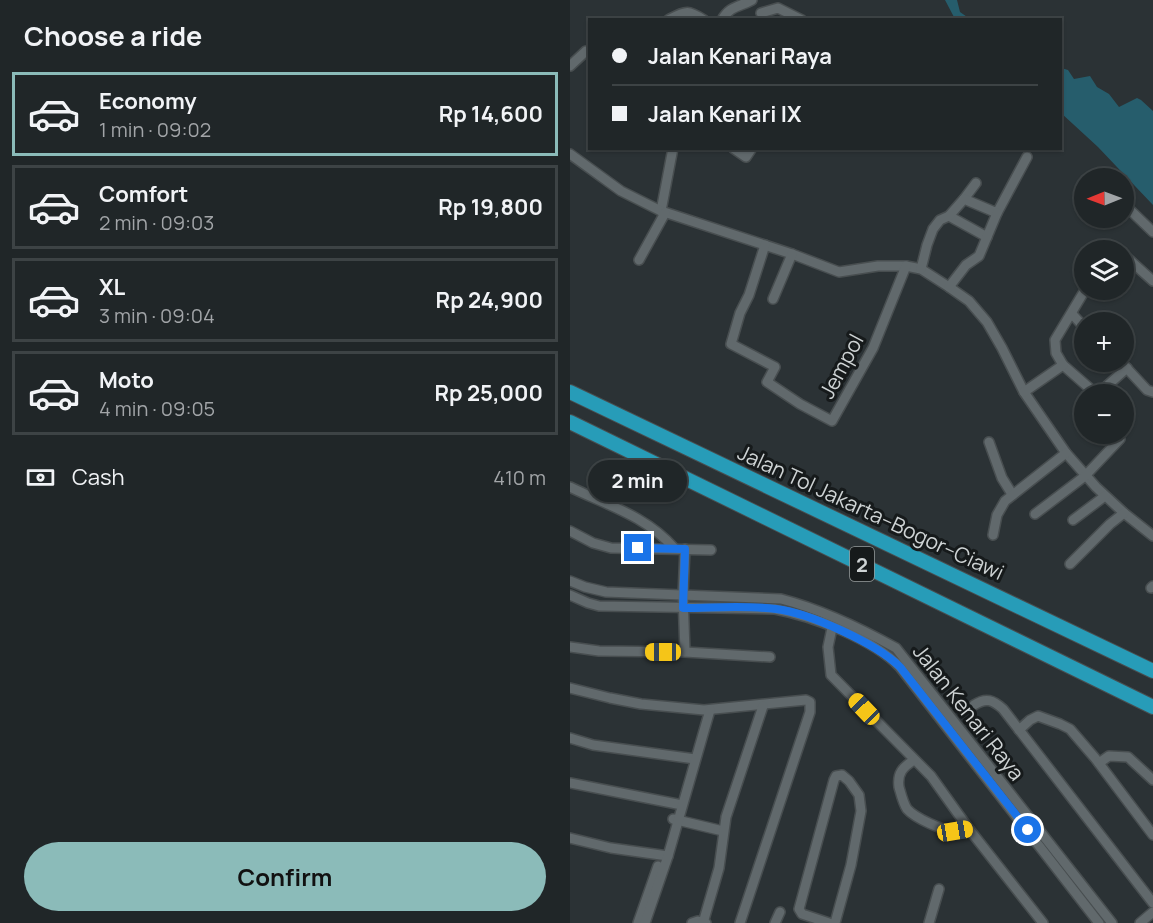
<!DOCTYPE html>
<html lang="en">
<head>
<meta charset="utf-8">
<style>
  body { margin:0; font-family:Manrope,sans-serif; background:#2d3234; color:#f1f3f6; height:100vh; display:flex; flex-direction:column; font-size:22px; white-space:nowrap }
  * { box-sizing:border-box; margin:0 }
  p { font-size:20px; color:#a2a5a8 }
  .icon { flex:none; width:33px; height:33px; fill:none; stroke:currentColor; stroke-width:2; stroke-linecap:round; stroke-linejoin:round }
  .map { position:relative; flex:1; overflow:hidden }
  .panel { display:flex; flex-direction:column; background:#202628; width:570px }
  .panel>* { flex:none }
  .top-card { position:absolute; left:18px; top:18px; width:474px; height:132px; border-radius:0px; box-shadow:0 2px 4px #0004,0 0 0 2px #3d4345; display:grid; align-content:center; height:132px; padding:0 24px; background:#202628 }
  .needle { width:39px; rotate:269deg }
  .controls { position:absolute; left:504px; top:168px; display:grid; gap:12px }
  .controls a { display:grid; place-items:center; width:60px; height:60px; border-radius:50%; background:#202628; box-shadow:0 2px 4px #0004,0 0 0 2px #3d4345; font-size:30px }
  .end { position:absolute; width:27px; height:27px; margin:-14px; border:8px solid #1a73e8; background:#fff; box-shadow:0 0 0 3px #fff }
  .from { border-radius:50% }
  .bubble { position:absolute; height:42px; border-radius:21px; background:#202628; box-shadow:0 2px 4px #0004,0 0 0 2px #3d4345; font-size:20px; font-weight:700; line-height:42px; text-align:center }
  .car { position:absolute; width:18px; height:36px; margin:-18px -9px; border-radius:8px; box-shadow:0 0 4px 2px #0007; background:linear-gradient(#f5c518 24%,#345 0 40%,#f5c518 0 76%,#345 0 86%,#f5c518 0) }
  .top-card b { display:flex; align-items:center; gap:21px; height:57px; font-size:22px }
  .top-card b+b { border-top:2px solid #3d4345 }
  .top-card i { width:15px; height:15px; background:#f1f3f6 }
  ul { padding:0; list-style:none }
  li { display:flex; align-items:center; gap:18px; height:84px; margin:0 12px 9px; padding:0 12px; border:3px solid #3d4345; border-radius:0px }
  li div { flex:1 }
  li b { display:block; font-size:22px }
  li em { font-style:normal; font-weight:700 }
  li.current { border-color:#8bbbb9 }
  li>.icon { width:54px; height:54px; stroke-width:1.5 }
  h2 { padding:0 24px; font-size:27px; line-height:72px }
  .pay { display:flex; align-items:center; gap:15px; height:66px; padding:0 24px; font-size:22px }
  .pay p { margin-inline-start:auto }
  .action { display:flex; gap:12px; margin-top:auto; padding:12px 24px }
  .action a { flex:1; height:69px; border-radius:36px; background:#8bbbb9; color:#111; font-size:24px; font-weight:700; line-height:69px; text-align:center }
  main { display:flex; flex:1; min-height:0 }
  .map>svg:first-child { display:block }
  .green { fill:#265d6c }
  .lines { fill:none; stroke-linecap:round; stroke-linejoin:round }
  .minor-casing { stroke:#484e50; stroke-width:12 }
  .highway-casing { stroke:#484e50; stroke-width:16 }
  .minor { stroke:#61696c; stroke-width:9 }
  .highway { stroke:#279cb8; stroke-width:14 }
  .route { stroke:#1a73e8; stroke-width:8 }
  .labels { text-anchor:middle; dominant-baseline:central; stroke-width:6; stroke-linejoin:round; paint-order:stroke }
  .shield { fill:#161a1b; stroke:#979c9c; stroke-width:1.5 }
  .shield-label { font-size:20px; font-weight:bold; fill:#ced3d4 }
  .street-label { font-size:21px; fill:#ced3d4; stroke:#161a1b }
</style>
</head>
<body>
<main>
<section class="panel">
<h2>Choose a ride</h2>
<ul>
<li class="current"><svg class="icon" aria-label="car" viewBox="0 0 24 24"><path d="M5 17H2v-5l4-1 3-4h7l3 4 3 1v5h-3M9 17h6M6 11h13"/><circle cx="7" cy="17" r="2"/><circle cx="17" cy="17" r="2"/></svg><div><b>Economy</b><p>1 min · 09:02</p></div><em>Rp 14,600</em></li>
<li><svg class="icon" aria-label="car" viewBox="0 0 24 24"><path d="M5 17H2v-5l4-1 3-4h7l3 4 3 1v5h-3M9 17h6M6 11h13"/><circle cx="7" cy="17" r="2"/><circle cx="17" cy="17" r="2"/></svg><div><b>Comfort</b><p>2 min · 09:03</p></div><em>Rp 19,800</em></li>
<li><svg class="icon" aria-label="car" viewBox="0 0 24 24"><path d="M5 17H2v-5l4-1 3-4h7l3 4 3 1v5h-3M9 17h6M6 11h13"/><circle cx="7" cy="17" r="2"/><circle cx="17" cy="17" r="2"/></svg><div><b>XL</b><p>3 min · 09:04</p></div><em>Rp 24,900</em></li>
<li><svg class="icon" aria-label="car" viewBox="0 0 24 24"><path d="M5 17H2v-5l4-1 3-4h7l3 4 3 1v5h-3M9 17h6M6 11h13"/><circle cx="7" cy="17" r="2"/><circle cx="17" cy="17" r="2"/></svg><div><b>Moto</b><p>4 min · 09:05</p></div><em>Rp 25,000</em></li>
</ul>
<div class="pay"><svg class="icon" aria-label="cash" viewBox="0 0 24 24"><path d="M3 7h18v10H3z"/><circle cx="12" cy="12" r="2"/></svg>Cash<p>410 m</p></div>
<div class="action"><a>Confirm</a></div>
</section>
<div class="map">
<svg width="583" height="923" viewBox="0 0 583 923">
  <rect width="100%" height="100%" fill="#2b3235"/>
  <g class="green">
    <path d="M375,0h12l3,12 10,7h-15z"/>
    <path d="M491,68l7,2 6,9 16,-3 7,11 12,7 10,13 18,-9 4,2 12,11v94l-55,-58 -37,-34z"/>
  </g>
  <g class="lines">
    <defs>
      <g id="minor">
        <path d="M191,13l17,-5 24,12"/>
        <path d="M98,20c18,-9 19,-11 36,0"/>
        <path d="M152,20c7,-14 18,-13 30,-20"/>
        <path d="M0,66l16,-15h4"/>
        <path d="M103,148l-12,63 131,43 47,18 39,-6h28l15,3 28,18 20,14 18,21 15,26 22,44 42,61 30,34 28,26 29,23"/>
        <path d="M163,148l13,9 6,-9"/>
        <path d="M0,154l51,37 40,20"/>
        <path d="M394,199l12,-16"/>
        <path d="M558,208l25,24"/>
        <path d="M379,216l38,21"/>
        <path d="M195,245l-16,50 -9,18 -9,31 44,23 -8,15 33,22 32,17 41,-73 33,-82"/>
        <path d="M538,250h7"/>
        <path d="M554,255l29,26"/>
        <path d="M69,260l26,-47"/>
        <path d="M351,269l6,-24 6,-16 7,-9 9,-4 15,-17 33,14 30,-56"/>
        <path d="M379,287l17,-22 13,-9 18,-43"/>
        <path d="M203,299l19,-45"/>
        <path d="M502,314l12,13"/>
        <path d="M551,362l26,28 6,2"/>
        <path d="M493,365l32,28h4l28,-25"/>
        <path d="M454,392l39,-27 -7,-12 -1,-13 30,-50"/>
        <path d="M419,442l13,36 10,16"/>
        <path d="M0,487c37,18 76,29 104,61"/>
        <path d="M465,514l50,-38 35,-37"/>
        <path d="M503,520l32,-24"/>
        <path d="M0,531l23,12 18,5 100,2"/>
        <path d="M423,535l4,-20 8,-14 61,-48"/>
        <path d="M500,564l40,-40 14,-11"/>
        <path d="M0,581l15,6 21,5 175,7c39,10 79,29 115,49l216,275"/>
        <path d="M581,588l2,-2"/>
        <path d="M0,595l18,8 11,3 176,3c38,7 98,30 125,58l199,256"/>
        <path d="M262,628l-4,19 3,28 100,101 38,53 74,94"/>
        <path d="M0,647l29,4 86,1 85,5"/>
        <path d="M115,652l-2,-57 2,-46"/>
        <path d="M0,688l40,10 31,6 63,6 102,-10 4,2v10l-70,211"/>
        <path d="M404,705c12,-8 19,-5 29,4l150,194"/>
        <path d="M449,730l11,-10 8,-4 22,8 10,5 25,29 58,77"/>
        <path d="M0,738l23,7 102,14"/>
        <path d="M344,760c-11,7 -17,13 -15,27 2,7 4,16 8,22 8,9 36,22 48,22 4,0 9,-2 14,-2"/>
        <path d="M529,763l10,-7 19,1 25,23"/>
        <path d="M0,783l112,22"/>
        <path d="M103,819l50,12"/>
        <path d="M0,838l41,10 57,8"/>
        <path d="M68,923l20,-57"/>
        <path d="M75,923l23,-67 42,-146"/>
        <path d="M122,923l6,-2 8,2"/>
        <path d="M133,923l16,-55 7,-51 37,-111"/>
        <path d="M205,923l5,-11"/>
        <path d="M259,923l-27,-9 -3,-5 35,-129 2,-4 6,-1 7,6 10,14 2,16 -10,54 -16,58"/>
        <path d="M359,923l10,-34"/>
        <path d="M570,923l13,-11"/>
      </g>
      <g id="highway">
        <path d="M0,392l583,279"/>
        <path d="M0,422l583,285"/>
      </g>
    </defs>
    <use href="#minor" class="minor-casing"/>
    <use href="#highway" class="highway-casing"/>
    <use href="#minor" class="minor"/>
    <use href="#highway" class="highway"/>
  </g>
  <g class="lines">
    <path class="route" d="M68,548l47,1 -2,59c30,0 62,-3 93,1 33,4 100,34 124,58l128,163"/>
  </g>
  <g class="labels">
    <rect class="shield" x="280" y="547" width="24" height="34" rx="4.5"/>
    <g class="shield-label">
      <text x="292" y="564">2</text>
    </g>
    <g class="street-label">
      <text transform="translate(271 366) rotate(-62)">Jempol</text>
      <text transform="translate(301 512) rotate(25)">Jalan Tol Jakarta–Bogor–Ciawi</text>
      <text transform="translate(399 712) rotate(52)">Jalan Kenari Raya</text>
    </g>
  </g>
</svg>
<div class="controls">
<a><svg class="needle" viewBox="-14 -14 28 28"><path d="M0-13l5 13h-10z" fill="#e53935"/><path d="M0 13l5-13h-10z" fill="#a2a5a8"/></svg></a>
<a><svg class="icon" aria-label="layers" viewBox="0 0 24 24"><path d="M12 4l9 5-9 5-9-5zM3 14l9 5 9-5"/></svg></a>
<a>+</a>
<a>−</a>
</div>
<i class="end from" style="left:458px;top:830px"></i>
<i class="end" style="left:68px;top:548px"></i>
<div class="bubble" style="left:18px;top:460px;width:99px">2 min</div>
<i class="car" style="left:93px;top:652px;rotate:270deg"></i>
<i class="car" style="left:294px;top:709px;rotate:316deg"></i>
<i class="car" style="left:385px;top:831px;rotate:81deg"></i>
<div class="top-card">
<b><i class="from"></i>Jalan Kenari Raya</b>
<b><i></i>Jalan Kenari IX</b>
</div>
</div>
</main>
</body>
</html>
